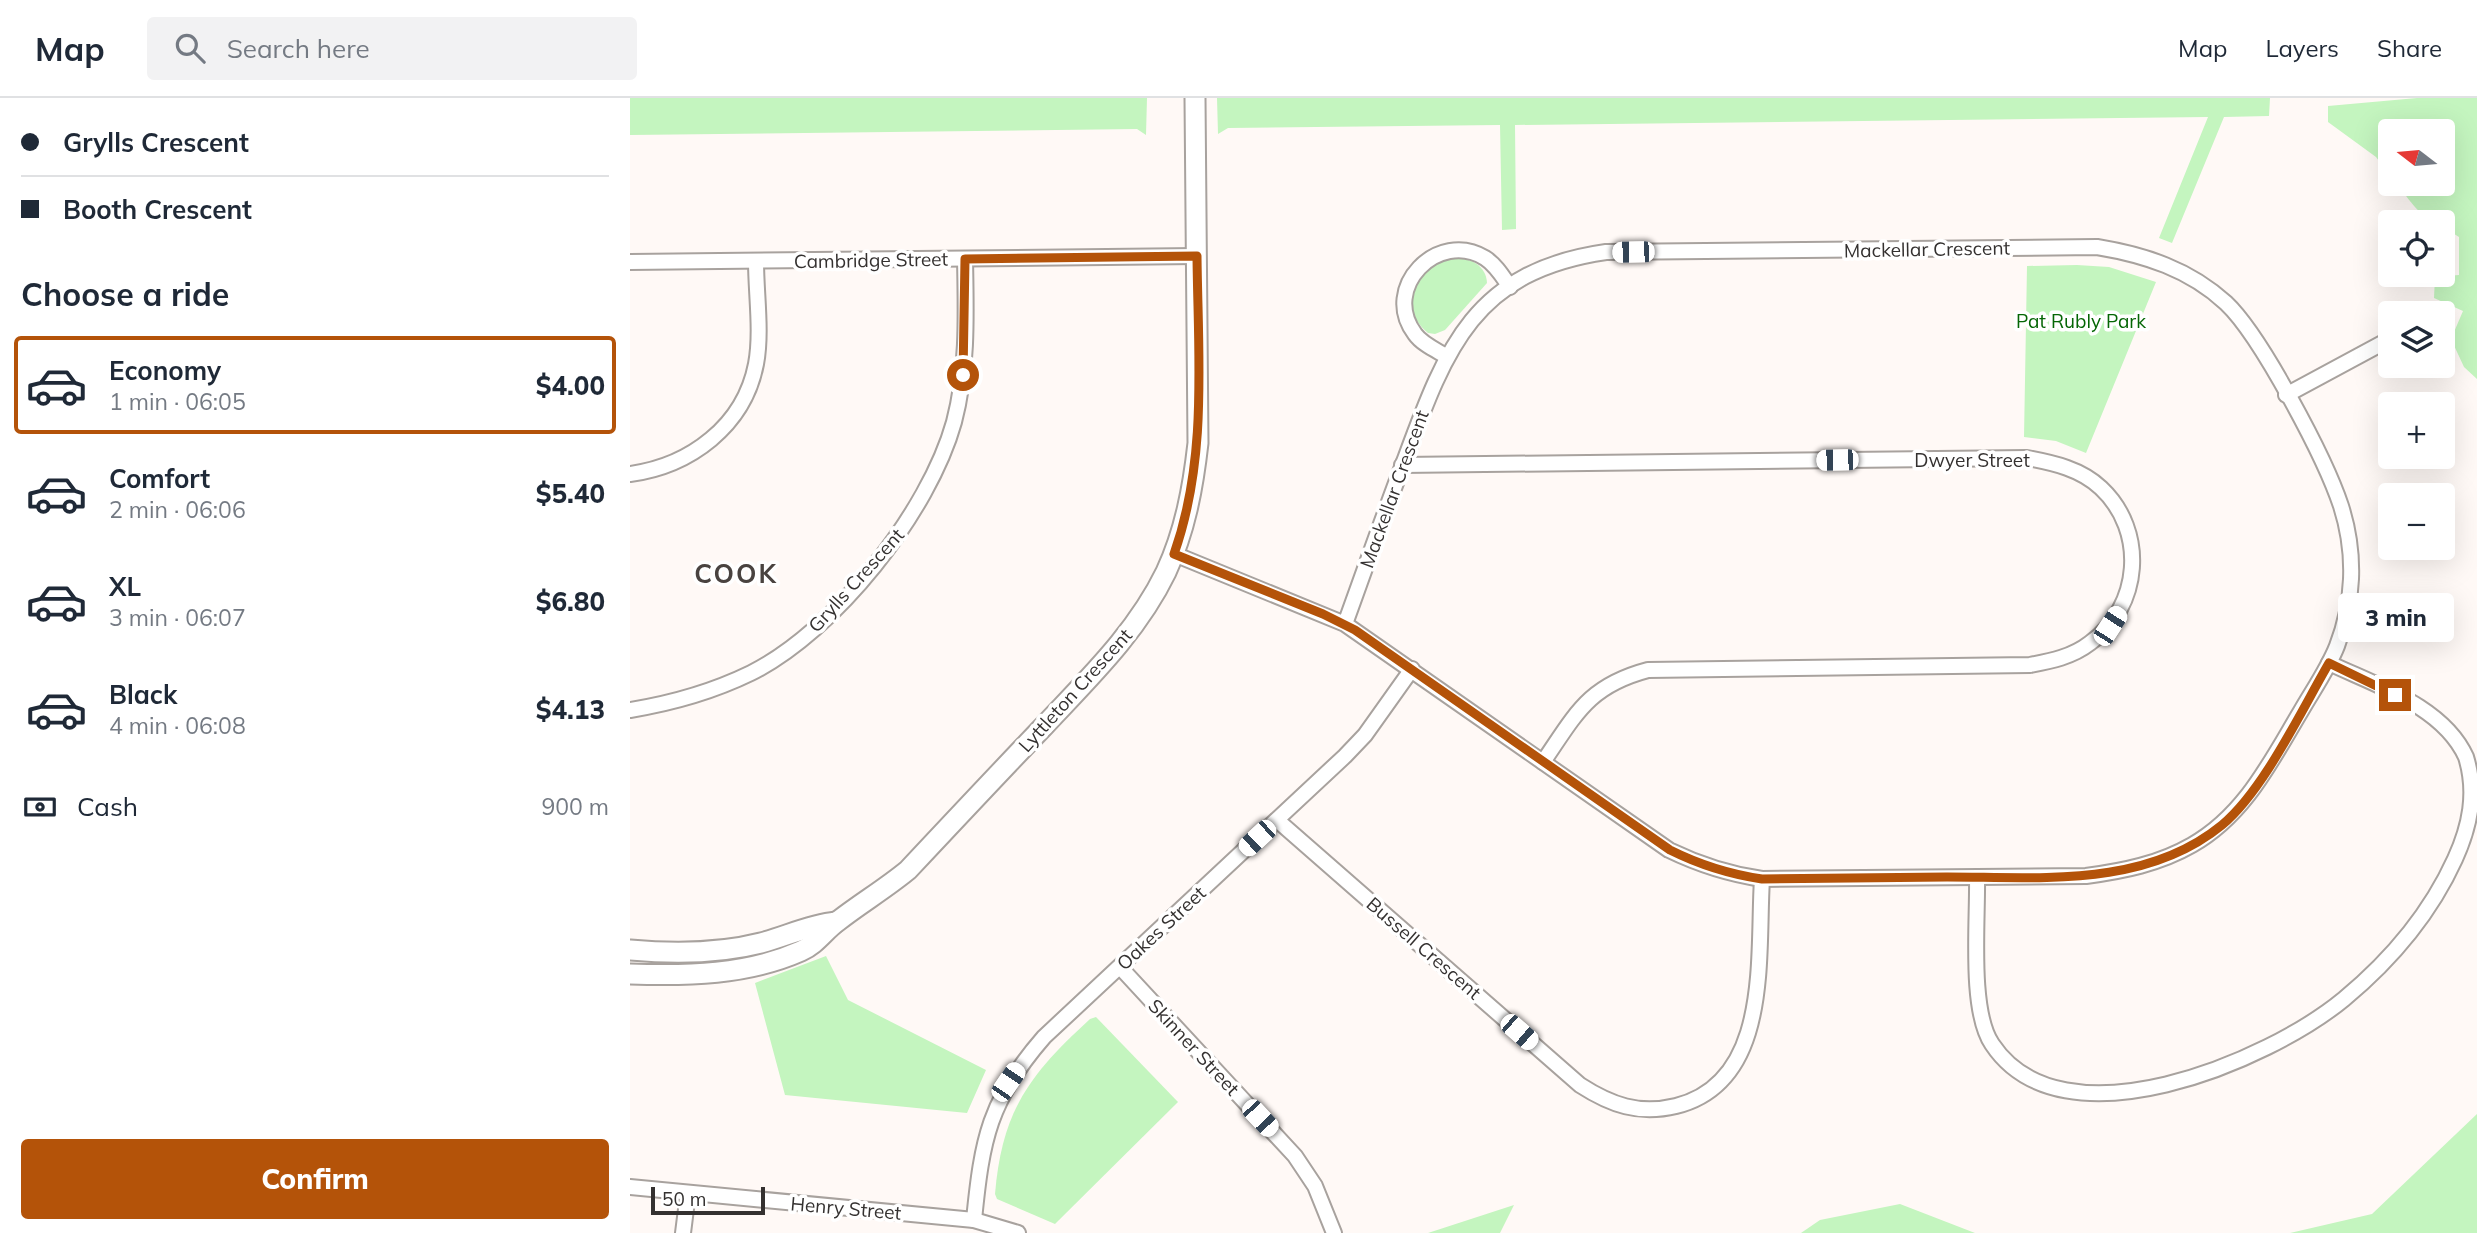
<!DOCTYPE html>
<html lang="en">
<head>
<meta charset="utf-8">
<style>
  body { margin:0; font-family:Mulish,sans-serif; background:#f2f2f3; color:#1f2937; height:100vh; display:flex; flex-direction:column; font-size:26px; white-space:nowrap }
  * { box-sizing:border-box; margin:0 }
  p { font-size:23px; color:#747a83 }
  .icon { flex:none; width:38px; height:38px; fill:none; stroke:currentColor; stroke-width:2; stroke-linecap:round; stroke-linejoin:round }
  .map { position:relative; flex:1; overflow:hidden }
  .side { display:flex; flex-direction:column; background:#fff; width:630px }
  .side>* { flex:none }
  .hud { display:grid; align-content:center; height:154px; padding:0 21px; background:#fff }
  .needle { width:46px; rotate:286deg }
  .buttons { position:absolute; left:1748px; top:21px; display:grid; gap:14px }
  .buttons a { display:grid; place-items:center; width:77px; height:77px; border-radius:7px; background:#fff; box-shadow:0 7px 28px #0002; font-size:35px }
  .scale { position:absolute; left:21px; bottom:18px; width:114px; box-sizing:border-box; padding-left:7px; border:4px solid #343130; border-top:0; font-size:19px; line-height:24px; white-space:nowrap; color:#343130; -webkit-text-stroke:5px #fff; paint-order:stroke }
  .end { position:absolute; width:32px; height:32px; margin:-16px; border:9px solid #b45309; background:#fff; box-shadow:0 0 0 4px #fff }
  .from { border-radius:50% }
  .bubble { position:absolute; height:49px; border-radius:7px; background:#fff; box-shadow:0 7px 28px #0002; font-size:23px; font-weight:800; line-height:49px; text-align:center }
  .car { position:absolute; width:21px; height:42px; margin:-21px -10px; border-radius:9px; box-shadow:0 0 5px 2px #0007; background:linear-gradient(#fff 24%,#345 0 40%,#fff 0 76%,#345 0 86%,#fff 0) }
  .hud b { display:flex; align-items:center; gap:24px; height:66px; font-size:26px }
  .hud b+b { border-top:2px solid #e0e1e3 }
  .hud i { width:18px; height:18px; background:#1f2937 }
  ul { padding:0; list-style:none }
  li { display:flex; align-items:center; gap:21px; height:98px; margin:0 14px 10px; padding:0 7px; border:4px solid transparent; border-radius:7px }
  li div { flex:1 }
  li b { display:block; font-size:26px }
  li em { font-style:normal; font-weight:800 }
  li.current { border-color:#b45309 }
  li>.icon { width:63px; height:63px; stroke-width:1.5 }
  h2 { padding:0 21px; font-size:32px; line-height:84px }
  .pay { display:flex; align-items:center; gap:18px; height:77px; padding:0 21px; font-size:26px }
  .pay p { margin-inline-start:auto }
  .primary-button { display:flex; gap:14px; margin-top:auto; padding:14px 21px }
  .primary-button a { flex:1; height:80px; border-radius:7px; background:#b45309; color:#fff; font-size:28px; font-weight:800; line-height:80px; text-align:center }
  header { display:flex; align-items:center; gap:42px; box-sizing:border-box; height:98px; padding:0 35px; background:#fff; border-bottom:2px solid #e0e1e3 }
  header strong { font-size:33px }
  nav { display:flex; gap:38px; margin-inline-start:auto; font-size:24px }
  .search { width:490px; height:63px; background:#f2f2f3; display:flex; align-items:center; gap:18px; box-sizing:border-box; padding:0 24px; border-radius:7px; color:#747a83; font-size:26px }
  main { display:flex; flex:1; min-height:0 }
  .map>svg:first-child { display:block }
  .green { fill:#c4f5bf }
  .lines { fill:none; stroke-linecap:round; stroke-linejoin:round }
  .street-casing { stroke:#a8a29e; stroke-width:18 }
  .secondary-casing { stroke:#a8a29e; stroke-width:23 }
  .street { stroke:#fff; stroke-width:14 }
  .secondary { stroke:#fff; stroke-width:19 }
  .route { stroke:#b45309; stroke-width:9 }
  .labels { text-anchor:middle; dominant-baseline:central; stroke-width:7; stroke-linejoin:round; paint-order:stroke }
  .street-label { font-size:19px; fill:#343130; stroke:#fff }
  .park-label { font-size:19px; fill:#056605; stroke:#fff }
  .district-label { font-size:26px; font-weight:bold; letter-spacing:2px; fill:#494340; stroke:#fff }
</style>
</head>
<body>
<header>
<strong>Map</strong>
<div class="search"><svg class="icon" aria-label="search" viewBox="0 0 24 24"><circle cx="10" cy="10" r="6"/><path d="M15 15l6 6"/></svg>Search here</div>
<nav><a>Map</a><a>Layers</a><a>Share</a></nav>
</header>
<main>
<section class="side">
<div class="hud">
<b><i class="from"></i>Grylls Crescent</b>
<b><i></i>Booth Crescent</b>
</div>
<h2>Choose a ride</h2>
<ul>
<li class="current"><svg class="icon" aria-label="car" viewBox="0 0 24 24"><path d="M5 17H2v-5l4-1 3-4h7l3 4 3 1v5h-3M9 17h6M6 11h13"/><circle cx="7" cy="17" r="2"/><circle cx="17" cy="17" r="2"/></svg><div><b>Economy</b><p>1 min · 06:05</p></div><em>$4.00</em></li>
<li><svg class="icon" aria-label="car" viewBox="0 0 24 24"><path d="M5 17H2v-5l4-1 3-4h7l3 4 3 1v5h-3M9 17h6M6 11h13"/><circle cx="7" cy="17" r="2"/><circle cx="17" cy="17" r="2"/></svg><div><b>Comfort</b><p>2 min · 06:06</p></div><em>$5.40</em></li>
<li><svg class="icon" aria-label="car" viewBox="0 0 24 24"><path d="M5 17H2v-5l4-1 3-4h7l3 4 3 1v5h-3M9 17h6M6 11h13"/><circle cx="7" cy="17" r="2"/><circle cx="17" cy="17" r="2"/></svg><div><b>XL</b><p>3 min · 06:07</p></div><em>$6.80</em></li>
<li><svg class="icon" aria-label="car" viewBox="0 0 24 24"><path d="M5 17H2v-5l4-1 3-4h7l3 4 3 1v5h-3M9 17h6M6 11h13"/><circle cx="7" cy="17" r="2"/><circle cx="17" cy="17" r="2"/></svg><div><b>Black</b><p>4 min · 06:08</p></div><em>$4.13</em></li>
</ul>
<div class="pay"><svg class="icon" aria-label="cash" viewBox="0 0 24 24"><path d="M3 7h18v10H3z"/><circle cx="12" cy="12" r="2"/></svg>Cash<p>900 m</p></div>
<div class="primary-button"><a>Confirm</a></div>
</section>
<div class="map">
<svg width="1847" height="1135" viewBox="0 0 1847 1135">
  <rect width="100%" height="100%" fill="#fff9f6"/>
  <g class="green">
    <path d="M0,0h517l-1,37 -9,-6 -507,6z"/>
    <path d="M587,0h1053l-1,18 -45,1 -52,126 -13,-5 49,-121 -693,8 1,104 -14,1 -2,-105 -272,3 -10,6z"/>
    <path d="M1787,0h60v281l-13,-12 -13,-28 12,-28 -29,-13 1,-21 24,-2v-38l-16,-10v-5c-21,0 -34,-23 -46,-38h46v-53h-53v45l-14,-19 -48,-35v-16z"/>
    <path d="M825,159c16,2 31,8 32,26l-42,47 -10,4 -7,-1c-35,-29 -11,-68 27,-76z"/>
    <path d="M1447,167l32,2 47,15 -70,171 -30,-12 -32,-4 3,-171z"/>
    <path d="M196,858l22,44 138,70 -19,43 -182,-18 -30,-112z"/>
    <path d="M466,919l82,85 -123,122 -58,-25 -2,-5c7,-84 35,-120 95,-175z"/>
    <path d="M1847,1016v119h-187l82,-19z"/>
    <path d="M1270,1106l75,29h-174l19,-13z"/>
    <path d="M884,1107l-14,28h-72z"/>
  </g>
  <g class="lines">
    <defs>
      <g id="street">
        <path d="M0,164l567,-6"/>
        <path d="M816,258c-10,-6 -24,-12 -31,-22 -35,-46 23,-105 70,-76 11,7 18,19 25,29"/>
        <path d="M1656,297l104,-56"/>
        <path d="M772,367l625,-7c27,5 54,11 74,30 46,43 40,119 -11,155 -18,14 -39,18 -60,22l-382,5c-60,16 -72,44 -105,92"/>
        <path d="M0,376c60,-8 114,-48 126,-110 6,-32 0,-70 0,-103"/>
        <path d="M544,456l171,70c20,-55 39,-110 60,-165 41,-111 69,-188 201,-207l491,-5c48,8 92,22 129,56 35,33 99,155 115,203 7,22 11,49 10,73 -1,23 -6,46 -14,67 -9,23 -24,44 -36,65 -30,50 -56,104 -109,134 -33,19 -69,26 -106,31l-324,3c-34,-5 -62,-14 -93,-29l-324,-226"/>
        <path d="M0,612c43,-7 82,-18 121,-37 84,-42 178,-161 203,-251 14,-53 12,-109 11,-163"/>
        <path d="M647,722l303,265c31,20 59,30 96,21 96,-24 81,-150 86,-227"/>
        <path d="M1347,779c1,43 -8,133 15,167 70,106 277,17 352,-45 47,-39 86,-85 111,-140 15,-33 22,-66 11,-102 -23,-51 -91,-72 -137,-94"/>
        <path d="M490,869l175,189 20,30 19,47"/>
        <path d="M0,1089l344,33 44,13"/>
        <path d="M344,1122c8,-81 15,-120 70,-183l301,-281 20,-21 47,-66"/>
        <path d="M53,1135l5,-40"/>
      </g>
      <g id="secondary">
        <path d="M0,852c45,4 88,4 131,-7 26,-7 48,-18 75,-21"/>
        <path d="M0,876c57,2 117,1 171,-23 16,-7 23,-20 37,-30 23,-18 47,-32 70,-51 45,-48 90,-96 136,-144 45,-48 93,-94 122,-154 19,-41 27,-84 32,-129l-3,-345"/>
      </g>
    </defs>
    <use href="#street" class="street-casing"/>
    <use href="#secondary" class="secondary-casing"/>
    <use href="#street" class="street"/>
    <use href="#secondary" class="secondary"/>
  </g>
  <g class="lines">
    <path class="route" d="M333,277l2,-116 232,-3c1,100 11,202 -23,298l149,60 32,16 315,220c30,15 58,24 92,29 62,-1 124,-1 185,-2 94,0 198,11 275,-52 42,-35 79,-114 107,-162l66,32"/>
  </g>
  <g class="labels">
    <g class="street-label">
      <text transform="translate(1297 151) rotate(-1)">Mackellar Crescent</text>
      <text transform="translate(241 162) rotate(-1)">Cambridge Street</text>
      <text x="1342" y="362">Dwyer Street</text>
      <text transform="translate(764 391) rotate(-70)">Mackellar Crescent</text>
      <text transform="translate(226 482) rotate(-48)">Grylls Crescent</text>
      <text transform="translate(445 592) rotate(-48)">Lyttleton Crescent</text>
      <text transform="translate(531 830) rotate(-43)">Oakes Street</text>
      <text transform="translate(794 850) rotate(41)">Bussell Crescent</text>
      <text transform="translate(564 949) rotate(47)">Skinner Street</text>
      <text transform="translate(216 1110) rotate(5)">Henry Street</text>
    </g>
    <g class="park-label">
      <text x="1451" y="223">Pat Rubly Park</text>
    </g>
    <g class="district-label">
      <text x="106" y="475">COOK</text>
    </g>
  </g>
</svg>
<div class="buttons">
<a><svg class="needle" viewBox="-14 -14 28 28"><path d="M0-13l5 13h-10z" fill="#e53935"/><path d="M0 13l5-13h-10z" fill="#747a83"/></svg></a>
<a><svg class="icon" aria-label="locate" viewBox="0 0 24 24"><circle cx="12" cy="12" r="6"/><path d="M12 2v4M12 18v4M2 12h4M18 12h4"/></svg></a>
<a><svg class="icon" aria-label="layers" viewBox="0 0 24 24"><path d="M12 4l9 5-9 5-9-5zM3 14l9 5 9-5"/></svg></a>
<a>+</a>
<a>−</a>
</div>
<div class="scale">50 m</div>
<i class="end from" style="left:333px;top:277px"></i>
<i class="end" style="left:1765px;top:597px"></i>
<div class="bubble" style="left:1708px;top:495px;width:116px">3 min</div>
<i class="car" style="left:1003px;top:154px;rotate:269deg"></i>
<i class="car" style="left:1207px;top:362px;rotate:269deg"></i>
<i class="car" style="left:1480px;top:528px;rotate:33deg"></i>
<i class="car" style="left:627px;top:740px;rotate:227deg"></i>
<i class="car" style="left:889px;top:934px;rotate:131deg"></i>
<i class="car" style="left:378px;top:984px;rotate:34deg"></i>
<i class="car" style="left:630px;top:1020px;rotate:137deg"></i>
</div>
</main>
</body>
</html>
